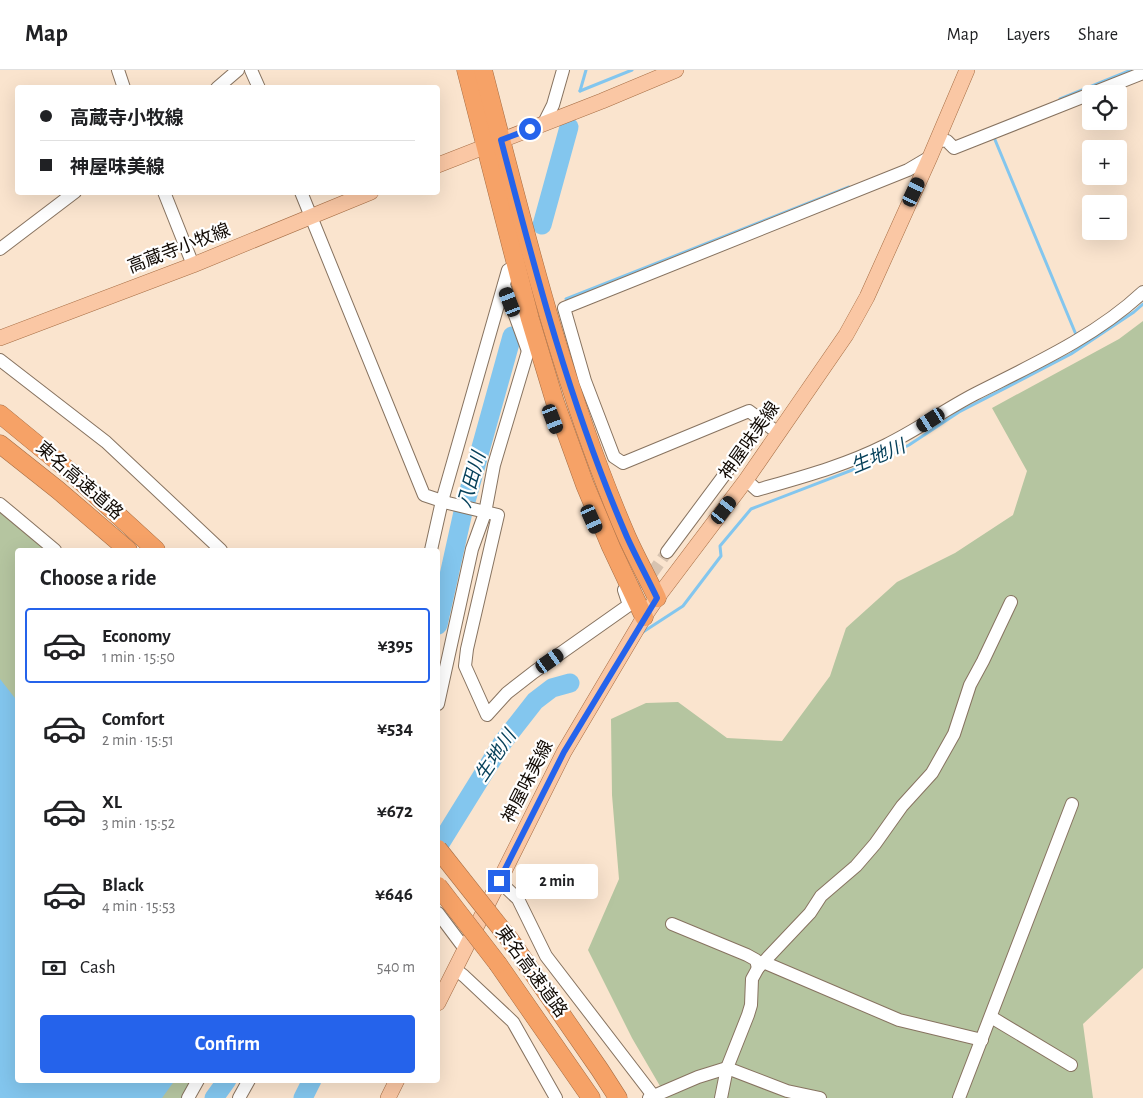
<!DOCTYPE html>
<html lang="en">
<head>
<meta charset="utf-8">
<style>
  body { margin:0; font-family:"Alegreya Sans","Noto Sans JP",sans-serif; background:#f6f6f6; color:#202124; height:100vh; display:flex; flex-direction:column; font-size:19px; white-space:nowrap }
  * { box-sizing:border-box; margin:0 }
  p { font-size:16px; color:#757577 }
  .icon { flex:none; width:28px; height:28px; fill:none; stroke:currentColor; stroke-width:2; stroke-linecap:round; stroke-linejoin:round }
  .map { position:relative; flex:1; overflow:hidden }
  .side { position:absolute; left:15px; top:478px; width:425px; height:535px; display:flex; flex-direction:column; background:#fff; border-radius:5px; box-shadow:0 5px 20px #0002 }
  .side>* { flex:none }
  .hud { position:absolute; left:15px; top:15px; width:425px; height:110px; border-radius:5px; box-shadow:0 5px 20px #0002; display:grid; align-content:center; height:110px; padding:0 25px; background:#fff }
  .controls { position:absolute; left:1082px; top:15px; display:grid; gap:10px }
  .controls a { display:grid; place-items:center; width:45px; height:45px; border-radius:5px; background:#fff; box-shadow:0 5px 20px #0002; font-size:25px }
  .end { position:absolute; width:22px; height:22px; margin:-11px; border:6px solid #2563eb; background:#fff; box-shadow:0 0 0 2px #fff }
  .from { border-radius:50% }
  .bubble { position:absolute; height:35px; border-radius:5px; background:#fff; box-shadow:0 5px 20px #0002; font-size:16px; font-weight:700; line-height:35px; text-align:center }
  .car { position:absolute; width:15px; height:30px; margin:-15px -8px; border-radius:6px; box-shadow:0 0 4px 1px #0007; background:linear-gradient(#222 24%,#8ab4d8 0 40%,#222 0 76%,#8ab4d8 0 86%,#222 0) }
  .hud b { display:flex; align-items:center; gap:18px; height:48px; font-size:19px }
  .hud b+b { border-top:1px solid #e0e0e0 }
  .hud i { width:12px; height:12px; background:#202124 }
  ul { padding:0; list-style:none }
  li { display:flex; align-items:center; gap:15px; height:75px; margin:0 10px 8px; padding:0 15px; border:2px solid transparent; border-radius:5px }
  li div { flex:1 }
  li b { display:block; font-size:19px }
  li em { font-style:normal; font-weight:700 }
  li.selected { border-color:#2563eb }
  li>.icon { width:45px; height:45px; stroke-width:1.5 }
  h2 { padding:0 25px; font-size:22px; line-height:60px }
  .pay { display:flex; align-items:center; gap:12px; height:55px; padding:0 25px; font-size:19px }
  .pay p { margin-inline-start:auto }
  .cta { display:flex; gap:10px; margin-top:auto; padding:10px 25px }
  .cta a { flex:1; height:58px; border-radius:5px; background:#2563eb; color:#fff; font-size:20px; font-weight:700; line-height:58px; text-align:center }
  header { display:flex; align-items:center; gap:30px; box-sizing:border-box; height:70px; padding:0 25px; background:#fff; border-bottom:1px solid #e0e0e0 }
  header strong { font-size:24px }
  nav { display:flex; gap:28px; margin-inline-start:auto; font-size:18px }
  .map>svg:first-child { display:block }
  .green { fill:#b5c5a0 }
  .water { fill:#83c6ee }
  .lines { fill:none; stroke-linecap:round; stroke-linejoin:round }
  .stream { stroke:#83c6ee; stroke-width:3 }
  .river { stroke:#83c6ee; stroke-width:19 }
  .minor-tunnel { stroke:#d7c3b0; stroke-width:12; stroke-dasharray:12 6; stroke-linecap:butt }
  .minor-casing { stroke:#877360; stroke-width:14 }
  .major-casing { stroke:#a66d44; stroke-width:16 }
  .highway-casing { stroke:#a66d44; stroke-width:19 }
  .minor { stroke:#fff; stroke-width:12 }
  .major { stroke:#fac7a4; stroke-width:15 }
  .highway { stroke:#f6a267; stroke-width:18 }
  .highway-bridge-casing { stroke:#a66d44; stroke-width:19; stroke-linecap:butt }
  .highway-bridge { stroke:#f6a267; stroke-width:18 }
  .route { stroke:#2563eb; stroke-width:6 }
  .labels { text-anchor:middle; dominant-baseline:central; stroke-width:4.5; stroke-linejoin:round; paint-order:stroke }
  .street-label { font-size:18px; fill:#110a04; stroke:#fff }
  .water-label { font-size:19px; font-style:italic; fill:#043f59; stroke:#fff }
</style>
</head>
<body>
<header>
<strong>Map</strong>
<nav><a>Map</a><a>Layers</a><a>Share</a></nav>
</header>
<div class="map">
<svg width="1143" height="1028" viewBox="0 0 1143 1028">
  <rect width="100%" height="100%" fill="#fae4ce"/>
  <g class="green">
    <path d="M1143,251v647l-60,56 10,74h-426l-35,-60 -44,-88 31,-71 -7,-84 -1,-76 35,-16 32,-1 49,36 55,3 48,-65 16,-48 51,-46 58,-29 58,-38 14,-44 -35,-63 127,-69z"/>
    <path d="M0,440l48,40h-30v530h176l-12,18h-182z"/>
  </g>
  <path class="water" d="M0,609l18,23v378h157l-13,18h-162z"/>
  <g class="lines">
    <g class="stream">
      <path d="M580,21l52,-21"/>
      <path d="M580,21l6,-21"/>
      <path d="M1060,29l71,-29"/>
      <path d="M993,65l84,202"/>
      <path d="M566,229l283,-112"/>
      <path d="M643,562l40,-26 38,-50 -1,-10 31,-37 135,-52 23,-12 50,-33 112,-58 63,-42 9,-8"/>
    </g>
    <g class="river">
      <path d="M542,155l27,-98"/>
      <path d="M438,555l25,-113 49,-176"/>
      <path d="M438,777l65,-105 32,-41 17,-13 18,-5"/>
      <path d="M214,1028l13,-18"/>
      <path d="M303,1028l9,-18"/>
    </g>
    <path class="minor-tunnel" d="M631,533l36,-51"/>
    <defs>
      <g id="minor">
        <path d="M118,0l6,18"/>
        <path d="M251,0l8,18"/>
        <path d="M217,18l21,-18"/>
        <path d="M544,53l9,-18 10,-35"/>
        <path d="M937,70l10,1 7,7 189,-75"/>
        <path d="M164,122l29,73"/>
        <path d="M301,122l123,303 24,8 50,12 -31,134 -2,17 22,49 20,-22 27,-21 95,-67 -5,-15"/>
        <path d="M0,179l75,-57"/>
        <path d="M504,215l24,66"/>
        <path d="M0,290l106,82 115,108"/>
        <path d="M778,363l-29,-22 -126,52 -9,-6 -29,-76 -21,-73 344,-138 22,-13"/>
        <path d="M746,410l11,10c45,-13 87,-24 129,-45 31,-15 58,-35 89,-51 57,-29 120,-57 168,-102"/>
        <path d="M0,434l55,46"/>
        <path d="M431,480l11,-49 66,-231 9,-5"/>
        <path d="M667,482l96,-129"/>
        <path d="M438,634l34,-155 13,-36 9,-48 34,-114 7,-14"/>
        <path d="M499,811l19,18 28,57 109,142"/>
        <path d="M438,843l27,36"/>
        <path d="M672,854l75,31 9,5 2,8"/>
        <path d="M763,892l136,58 83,20"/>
        <path d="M455,899l9,7 49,46 43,76"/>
        <path d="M991,947l80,48"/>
        <path d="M188,1028l10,-18"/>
        <path d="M239,1028l10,-18"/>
        <path d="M649,1028l49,-21 29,-9 60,23 33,7"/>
        <path d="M721,1028l6,-30 21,-53 3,-10 1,-26 6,-11 52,-55 11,-17 35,-30 19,-22 27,-38 30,-33 22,-39 16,-49 13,-24 28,-59"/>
        <path d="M959,1028l113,-294"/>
      </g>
      <g id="major">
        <path d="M438,95l164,-64 74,-31"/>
        <path d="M0,268l193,-73 178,-73"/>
        <path d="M438,933l126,-251 80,-135 13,-19 89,-118 100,-145 21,-38 63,-140 37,-87"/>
        <path d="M388,1028l9,-18"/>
      </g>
      <g id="highway">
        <path d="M466,0l64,249 25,83 30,83 26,62 33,70"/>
        <path d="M483,0c41,158 79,317 144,467 9,20 20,40 30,61"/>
        <path d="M0,344l73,60 83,76"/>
        <path d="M0,374l58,46 70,60"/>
        <path d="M510,870l90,130 18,28"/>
        <path d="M498,894l93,134"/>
      </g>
    </defs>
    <use href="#minor" class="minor-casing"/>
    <use href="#major" class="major-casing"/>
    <use href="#highway" class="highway-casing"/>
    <use href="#minor" class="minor"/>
    <use href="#major" class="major"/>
    <use href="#highway" class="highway"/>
    <defs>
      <g id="highway-bridge">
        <path d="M438,779l72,91"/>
        <path d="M438,816l60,78"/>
      </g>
    </defs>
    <use href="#highway-bridge" class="highway-bridge-casing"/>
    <use href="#highway-bridge" class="highway-bridge"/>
  </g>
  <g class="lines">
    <path class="route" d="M499,811l65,-129 93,-154c-10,-21 -21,-41 -30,-61 -56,-129 -91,-262 -126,-397l29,-11"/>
  </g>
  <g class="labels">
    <g class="street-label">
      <text transform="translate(179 179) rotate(-21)">高蔵寺小牧線</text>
      <text transform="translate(750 371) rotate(-55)">神屋味美線</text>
      <text transform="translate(79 411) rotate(41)">東名高速道路</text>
      <text transform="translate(528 712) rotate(-63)">神屋味美線</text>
      <text transform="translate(531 902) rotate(54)">東名高速道路</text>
    </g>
    <g class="water-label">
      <text transform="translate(878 387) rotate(-23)">生地川</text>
      <text transform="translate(472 410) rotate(-74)">八田川</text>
      <text transform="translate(496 686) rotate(-56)">生地川</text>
    </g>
  </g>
</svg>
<div class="controls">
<a><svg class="icon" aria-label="locate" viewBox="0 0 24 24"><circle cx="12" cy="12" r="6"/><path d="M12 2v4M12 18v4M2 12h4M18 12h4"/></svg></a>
<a>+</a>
<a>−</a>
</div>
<i class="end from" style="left:530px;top:59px"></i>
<i class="end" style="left:499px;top:811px"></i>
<div class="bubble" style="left:516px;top:794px;width:82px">2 min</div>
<i class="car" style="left:914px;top:122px;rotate:25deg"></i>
<i class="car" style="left:510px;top:232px;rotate:339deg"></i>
<i class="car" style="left:553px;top:349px;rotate:159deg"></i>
<i class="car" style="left:931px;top:350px;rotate:237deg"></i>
<i class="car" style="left:724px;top:440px;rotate:37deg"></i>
<i class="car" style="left:592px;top:449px;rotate:156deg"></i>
<i class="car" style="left:550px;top:591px;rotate:55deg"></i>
<div class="hud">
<b><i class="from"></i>高蔵寺小牧線</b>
<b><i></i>神屋味美線</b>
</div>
<section class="side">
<h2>Choose a ride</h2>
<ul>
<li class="selected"><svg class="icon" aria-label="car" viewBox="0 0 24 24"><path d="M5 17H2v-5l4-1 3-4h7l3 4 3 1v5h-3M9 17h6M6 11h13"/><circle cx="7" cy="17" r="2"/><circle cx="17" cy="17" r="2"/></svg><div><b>Economy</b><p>1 min · 15:50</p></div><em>¥395</em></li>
<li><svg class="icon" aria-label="car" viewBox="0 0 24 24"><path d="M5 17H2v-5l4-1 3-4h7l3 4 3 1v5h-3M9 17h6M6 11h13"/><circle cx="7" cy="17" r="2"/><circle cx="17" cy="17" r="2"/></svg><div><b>Comfort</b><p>2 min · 15:51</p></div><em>¥534</em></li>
<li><svg class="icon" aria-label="car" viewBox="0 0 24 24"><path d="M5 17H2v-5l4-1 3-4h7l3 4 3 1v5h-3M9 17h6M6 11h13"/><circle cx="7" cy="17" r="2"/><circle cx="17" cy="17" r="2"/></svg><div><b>XL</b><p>3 min · 15:52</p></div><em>¥672</em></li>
<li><svg class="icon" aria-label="car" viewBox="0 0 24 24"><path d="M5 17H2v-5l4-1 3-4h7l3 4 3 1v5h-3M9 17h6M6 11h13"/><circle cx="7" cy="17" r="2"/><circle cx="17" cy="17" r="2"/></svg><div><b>Black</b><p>4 min · 15:53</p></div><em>¥646</em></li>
</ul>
<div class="pay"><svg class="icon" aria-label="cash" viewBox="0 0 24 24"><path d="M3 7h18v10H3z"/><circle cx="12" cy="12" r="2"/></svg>Cash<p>540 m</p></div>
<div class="cta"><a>Confirm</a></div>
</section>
</div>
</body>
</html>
